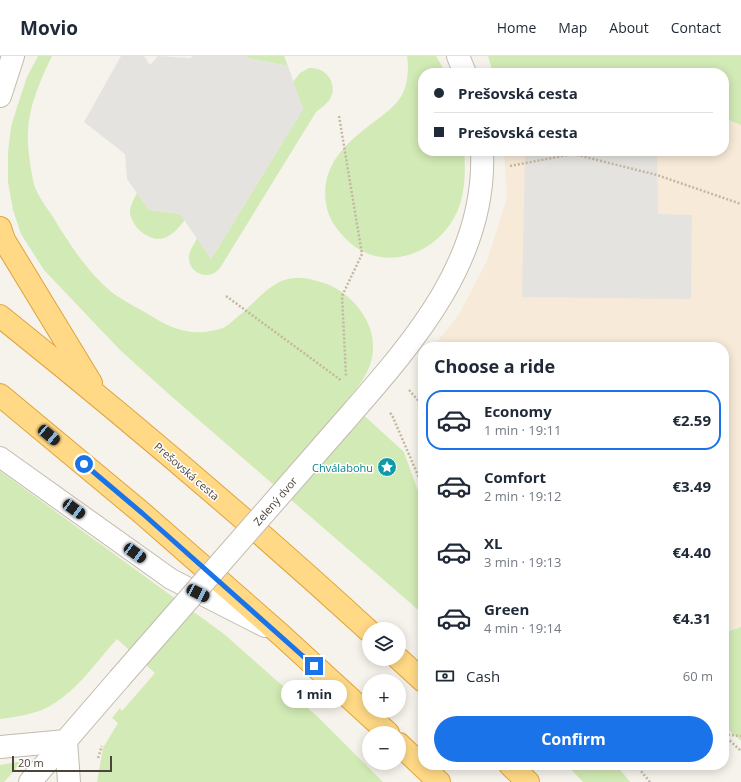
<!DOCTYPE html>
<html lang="en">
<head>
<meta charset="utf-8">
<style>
  body { margin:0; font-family:"Open Sans",sans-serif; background:#f2f2f3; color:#1f2937; height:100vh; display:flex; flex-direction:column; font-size:15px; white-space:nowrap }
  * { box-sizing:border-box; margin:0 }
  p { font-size:13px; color:#747a83 }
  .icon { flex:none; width:22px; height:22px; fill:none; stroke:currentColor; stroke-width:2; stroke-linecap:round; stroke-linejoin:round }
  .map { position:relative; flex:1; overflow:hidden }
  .details { position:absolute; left:418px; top:286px; width:311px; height:428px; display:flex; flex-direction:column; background:#fff; border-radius:16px; box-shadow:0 2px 10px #0003 }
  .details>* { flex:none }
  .hud { position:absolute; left:418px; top:12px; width:311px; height:88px; border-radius:16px; box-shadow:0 2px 10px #0003; display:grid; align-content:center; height:88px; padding:0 16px; background:#fff }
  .tools { position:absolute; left:362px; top:566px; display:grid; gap:8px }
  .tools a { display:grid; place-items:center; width:44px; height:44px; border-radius:50%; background:#fff; box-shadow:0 2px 10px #0003; font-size:20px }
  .scale { position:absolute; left:12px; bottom:10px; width:100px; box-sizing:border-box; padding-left:4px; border:2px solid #4b4439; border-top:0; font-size:11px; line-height:14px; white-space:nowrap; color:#4b4439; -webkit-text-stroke:3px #fff; paint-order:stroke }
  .end { position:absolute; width:18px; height:18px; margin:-9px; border:5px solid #1a73e8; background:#fff; box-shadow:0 0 0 2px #fff }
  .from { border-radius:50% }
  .bubble { position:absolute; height:28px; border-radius:14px; background:#fff; box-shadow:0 2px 10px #0003; font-size:13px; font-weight:700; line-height:28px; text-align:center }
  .car { position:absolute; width:12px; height:24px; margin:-12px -6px; border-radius:5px; box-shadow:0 0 3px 1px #0007; background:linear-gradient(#222 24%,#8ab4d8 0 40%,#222 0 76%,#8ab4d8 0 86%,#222 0) }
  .hud b { display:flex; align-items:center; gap:14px; height:38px; font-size:15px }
  .hud b+b { border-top:1px solid #e0e1e3 }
  .hud i { width:10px; height:10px; background:#1f2937 }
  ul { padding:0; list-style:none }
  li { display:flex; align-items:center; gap:12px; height:60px; margin:0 8px 6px; padding:0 8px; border:2px solid transparent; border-radius:16px }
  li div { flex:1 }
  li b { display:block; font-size:15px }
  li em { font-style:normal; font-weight:700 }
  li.active { border-color:#1a73e8 }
  li>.icon { width:36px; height:36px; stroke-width:1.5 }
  h2 { padding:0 16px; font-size:18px; line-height:48px }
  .pay { display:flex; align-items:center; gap:10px; height:44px; padding:0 16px; font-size:15px }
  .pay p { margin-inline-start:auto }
  .primary-button { display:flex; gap:8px; margin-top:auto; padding:8px 16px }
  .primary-button a { flex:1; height:46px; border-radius:24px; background:#1a73e8; color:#fff; font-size:16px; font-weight:700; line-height:46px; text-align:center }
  header { display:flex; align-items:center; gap:24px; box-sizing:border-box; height:56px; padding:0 20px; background:#fff; border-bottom:1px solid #e0e1e3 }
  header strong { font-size:19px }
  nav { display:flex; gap:22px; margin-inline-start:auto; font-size:14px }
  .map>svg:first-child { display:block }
  .commercial { fill:#f7ead8 }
  .green { fill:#d2eab5 }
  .parking { fill:#e5e3e0 }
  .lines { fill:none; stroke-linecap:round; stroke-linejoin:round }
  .service-casing { stroke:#c2bbae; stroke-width:22 }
  .minor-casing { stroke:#c2bbae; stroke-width:24 }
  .trunk-casing { stroke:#e0a43c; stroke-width:24 }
  .path { stroke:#c4b79f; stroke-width:2.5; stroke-dasharray:2 2; stroke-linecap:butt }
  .service { stroke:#fff; stroke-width:20 }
  .minor { stroke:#fff; stroke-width:22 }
  .trunk { stroke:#ffd985; stroke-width:22 }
  .minor-bridge-casing { stroke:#c2bbae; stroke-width:24; stroke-linecap:butt }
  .minor-bridge { stroke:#fff; stroke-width:22 }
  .route { stroke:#1a73e8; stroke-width:5 }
  .labels { text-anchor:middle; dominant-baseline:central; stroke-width:3; stroke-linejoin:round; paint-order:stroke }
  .culture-label { font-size:11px; fill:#0d838f; stroke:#fff; text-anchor:end }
  .street-label { font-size:11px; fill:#4b4439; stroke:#fff }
</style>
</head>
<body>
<header>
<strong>Movio</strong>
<nav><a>Home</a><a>Map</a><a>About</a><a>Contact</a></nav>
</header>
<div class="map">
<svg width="741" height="726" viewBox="0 0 741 726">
  <rect width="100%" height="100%" fill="#f6f3ec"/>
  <path class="commercial" d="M724,62l17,7v502l-17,6v-286h-291l26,-33 28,-53 20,-63 -3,-47h220z"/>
  <g class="green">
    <path d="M38,0h14c-11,23 -23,49 -24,75 -1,15 2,33 5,49 2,13 13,26 20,37 17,28 35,56 61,77 11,7 23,14 34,20 14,9 29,17 45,18 9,1 21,-1 30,-4 4,-2 9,-6 13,-10 25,-19 40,-49 77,-38 14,3 25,8 35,17 14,12 25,30 25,48 1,22 -12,39 -26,55l57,52 19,53v109l-252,-218 -51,-46 -76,-80 -23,-36 -8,-24 -5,-28v-30l3,-25 6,-20 10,-30z"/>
    <path d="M246,0h38l4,10 -41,-8z"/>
    <path d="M407,0h29l10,17h-23v78h41c2,20 1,47 -9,65 -22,42 -77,58 -111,21 -7,-8 -13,-15 -16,-25 -12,-42 16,-68 46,-90 9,-7 23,-17 28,-27 6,-11 7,-28 5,-39z"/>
    <path d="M488,0h253v69l-17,-7v-45h-231z"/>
    <path d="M309,12c3,0 6,0 9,1 12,4 19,18 12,30 -3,5 -9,9 -14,13l-96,156c-2,2 -5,5 -8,6 -10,4 -23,-4 -23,-15 -1,-7 5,-14 8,-21l14,21 92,-150 -10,-27 7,-9z"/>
    <path d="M137,137l12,17 31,4 5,6c-7,8 -12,15 -21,18 -15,5 -35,-13 -34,-28 1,-6 4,-12 7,-17z"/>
    <path d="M0,415l224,163 95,84 64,64h-286l6,-34 15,-25 -6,-5 8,-10 2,3 33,-38 -38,-34c-21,23 -39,51 -67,67 -14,8 -34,11 -50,13z"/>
    <path d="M741,571v114l-17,-15v-93z"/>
    <path d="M23,705l-19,21h-4v-17z"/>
    <path d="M567,709h49l14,17h-47z"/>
  </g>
  <g class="parking">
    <path d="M121,0h23l6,9 8,-9 33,2 1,-2h54l1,2 41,8 15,43 -92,150 -31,-45 -31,-4 -22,-31 -2,-25 -41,-32z"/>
    <path d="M525,95h132l1,63 34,1 -1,84 -169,-2z"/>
  </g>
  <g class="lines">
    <defs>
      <path id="service" d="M0,401l171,122 94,48"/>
      <g id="minor">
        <path d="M458,0l7,17"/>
        <path d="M0,40l13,-40"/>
        <path d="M342,368c68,-78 145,-162 140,-273"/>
        <path d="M66,685l3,41"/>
        <path d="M0,691l66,-6"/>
        <path d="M30,726l89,-103"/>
      </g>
      <g id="trunk">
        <path d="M0,172l4,12 87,143"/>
        <path d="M0,260c126,101 250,206 369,315"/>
        <path d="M0,339l142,118 138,121 108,99"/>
        <path d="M399,603l24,22"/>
        <path d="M399,688l40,38"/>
        <path d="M510,709l18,17"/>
      </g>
    </defs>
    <use href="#service" class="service-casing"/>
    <use href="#minor" class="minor-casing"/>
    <use href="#trunk" class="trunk-casing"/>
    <g class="path">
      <path d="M339,60l23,138 -20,42 4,80"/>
      <path d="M510,110l63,-12 84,21 84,29"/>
      <path d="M226,240l116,85"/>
      <path d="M409,334l14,16"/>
      <path d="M390,357l2,2 31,72"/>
      <path d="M724,678l17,2"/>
      <path d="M724,679l17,16"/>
      <path d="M98,702l4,-12"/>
      <path d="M636,709l14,17"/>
    </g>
    <use href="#service" class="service"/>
    <use href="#minor" class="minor"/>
    <use href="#trunk" class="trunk"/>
    <defs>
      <path id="minor-bridge" d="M119,623l223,-255"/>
    </defs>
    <use href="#minor-bridge" class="minor-bridge-casing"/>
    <use href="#minor-bridge" class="minor-bridge"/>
  </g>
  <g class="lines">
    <path class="route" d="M84,408l58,49 172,153"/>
  </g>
  <defs>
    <symbol id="sight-disc" viewBox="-11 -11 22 22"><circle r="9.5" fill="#0f9aa8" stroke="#fff"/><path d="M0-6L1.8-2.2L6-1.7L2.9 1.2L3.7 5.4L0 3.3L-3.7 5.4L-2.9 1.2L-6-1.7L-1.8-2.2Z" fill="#fff"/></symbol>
  </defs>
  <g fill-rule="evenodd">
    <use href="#sight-disc" x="376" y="400" width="22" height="22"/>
  </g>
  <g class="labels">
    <g class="culture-label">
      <text x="373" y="411">Chválabohu</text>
    </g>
    <g class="street-label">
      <text transform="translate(187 415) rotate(41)">Prešovská cesta</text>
      <text transform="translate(275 445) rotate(-49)">Zelený dvor</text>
    </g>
  </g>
</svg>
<div class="tools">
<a><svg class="icon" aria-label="layers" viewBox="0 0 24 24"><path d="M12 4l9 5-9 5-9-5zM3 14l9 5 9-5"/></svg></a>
<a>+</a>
<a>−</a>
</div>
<div class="scale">20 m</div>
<i class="end from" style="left:84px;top:408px"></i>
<i class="end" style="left:314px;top:610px"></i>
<div class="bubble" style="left:281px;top:624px;width:66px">1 min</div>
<i class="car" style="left:49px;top:379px;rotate:130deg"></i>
<i class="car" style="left:74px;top:453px;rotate:126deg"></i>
<i class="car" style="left:135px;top:497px;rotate:126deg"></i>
<i class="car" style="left:198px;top:537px;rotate:117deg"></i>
<div class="hud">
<b><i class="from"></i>Prešovská cesta</b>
<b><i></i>Prešovská cesta</b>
</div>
<section class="details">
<h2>Choose a ride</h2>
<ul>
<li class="active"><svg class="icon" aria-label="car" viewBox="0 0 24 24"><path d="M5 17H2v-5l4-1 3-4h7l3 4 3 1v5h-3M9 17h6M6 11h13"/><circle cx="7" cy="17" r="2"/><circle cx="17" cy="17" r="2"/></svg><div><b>Economy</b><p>1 min · 19:11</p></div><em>€2.59</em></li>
<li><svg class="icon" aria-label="car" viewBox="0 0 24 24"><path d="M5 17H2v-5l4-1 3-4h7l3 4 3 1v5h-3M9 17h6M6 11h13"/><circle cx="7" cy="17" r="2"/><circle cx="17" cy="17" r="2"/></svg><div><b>Comfort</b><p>2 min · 19:12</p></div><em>€3.49</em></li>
<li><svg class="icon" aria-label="car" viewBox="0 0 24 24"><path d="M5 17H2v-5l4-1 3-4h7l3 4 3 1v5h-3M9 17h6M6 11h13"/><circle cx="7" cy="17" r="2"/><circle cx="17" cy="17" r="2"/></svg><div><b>XL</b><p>3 min · 19:13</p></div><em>€4.40</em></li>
<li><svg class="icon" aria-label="car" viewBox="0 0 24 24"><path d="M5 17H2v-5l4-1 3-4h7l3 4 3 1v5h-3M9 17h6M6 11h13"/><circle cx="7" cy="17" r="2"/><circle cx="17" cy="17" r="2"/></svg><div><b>Green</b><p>4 min · 19:14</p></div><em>€4.31</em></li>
</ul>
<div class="pay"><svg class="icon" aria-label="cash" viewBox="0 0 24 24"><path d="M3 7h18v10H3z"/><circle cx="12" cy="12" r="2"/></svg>Cash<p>60 m</p></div>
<div class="primary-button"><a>Confirm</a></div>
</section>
</div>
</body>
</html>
